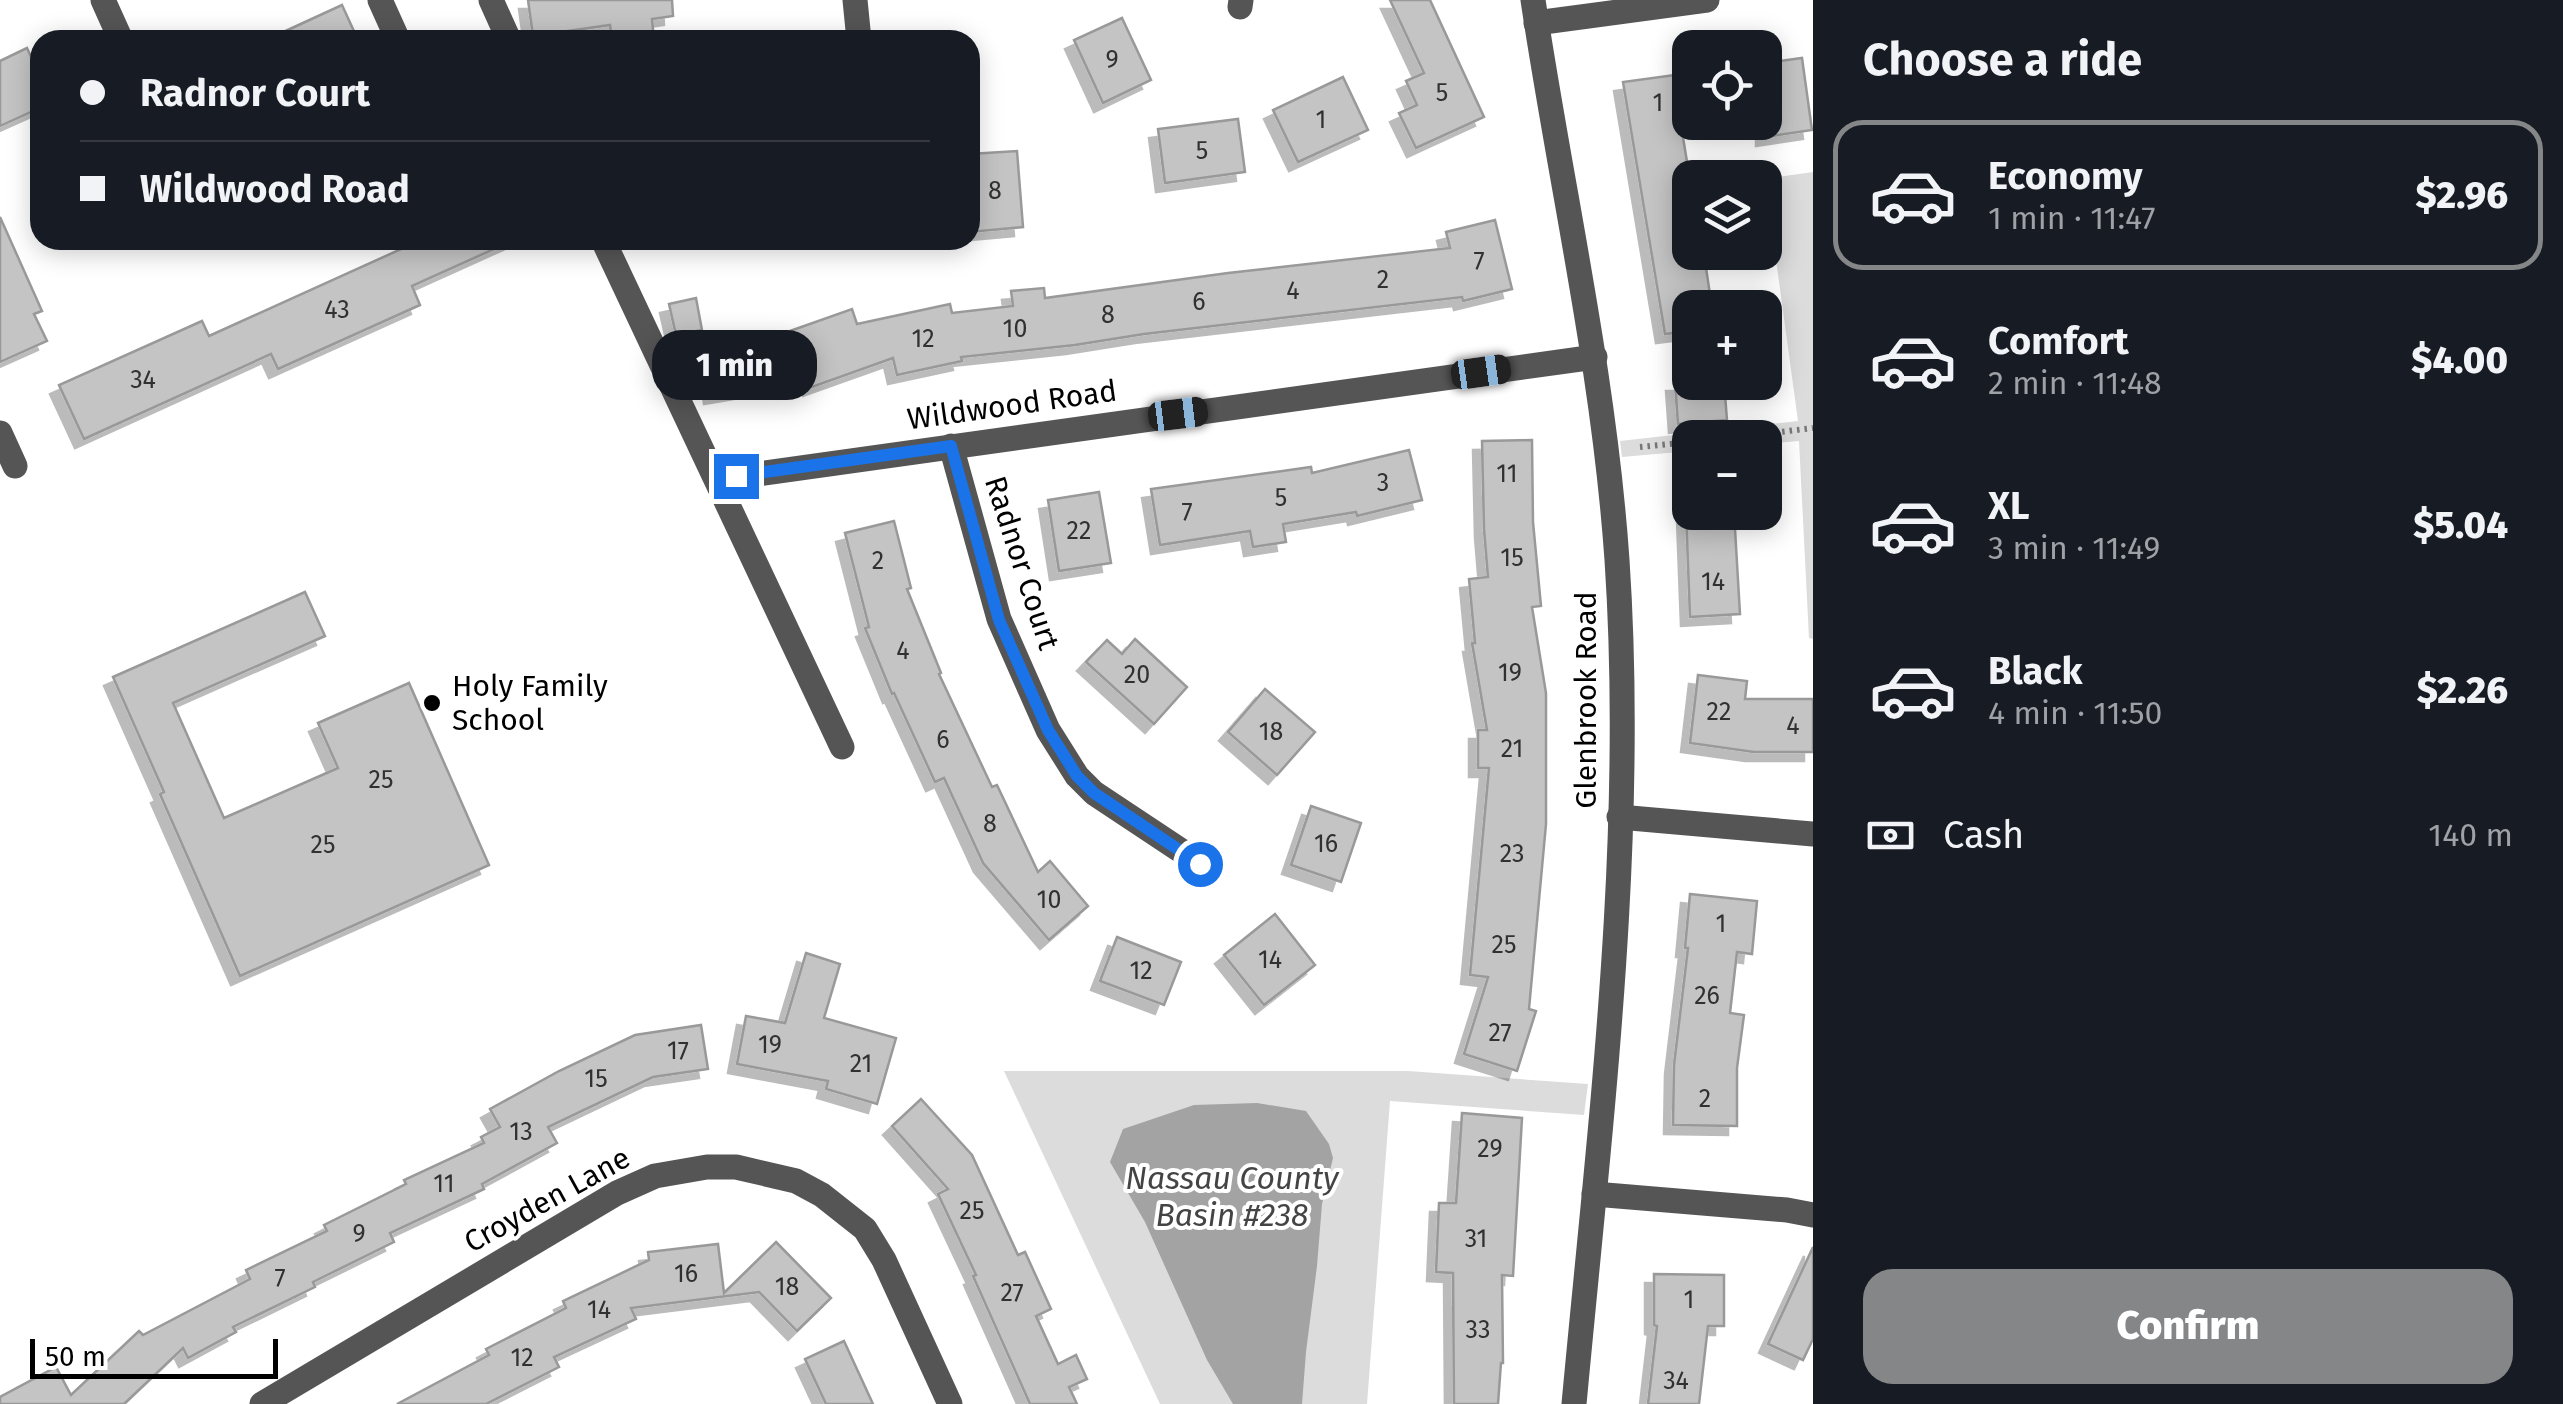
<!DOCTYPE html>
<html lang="en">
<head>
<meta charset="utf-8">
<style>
  body { margin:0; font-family:"Fira Sans",sans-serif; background:#20242c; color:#f1f3f6; height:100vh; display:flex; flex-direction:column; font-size:38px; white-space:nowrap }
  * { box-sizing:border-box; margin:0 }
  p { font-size:32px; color:#9ea1a6 }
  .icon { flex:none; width:55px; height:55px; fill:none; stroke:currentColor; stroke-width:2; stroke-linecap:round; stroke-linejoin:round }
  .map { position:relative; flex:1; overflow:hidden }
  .details { display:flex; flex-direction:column; background:#171b24; width:750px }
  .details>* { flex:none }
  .guide { position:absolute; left:30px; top:30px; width:950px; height:220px; border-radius:30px; box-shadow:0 5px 25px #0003; display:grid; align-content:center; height:220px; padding:0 50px; background:#171b24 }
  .fabs { position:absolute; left:1672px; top:30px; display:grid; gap:20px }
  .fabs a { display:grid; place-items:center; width:110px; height:110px; border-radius:20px; background:#171b24; box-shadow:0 5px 25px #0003; font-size:50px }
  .scale { position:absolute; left:30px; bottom:25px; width:248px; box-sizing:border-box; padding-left:10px; border:5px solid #000; border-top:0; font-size:28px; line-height:35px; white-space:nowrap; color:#000; -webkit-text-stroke:8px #fff; paint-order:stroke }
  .end { position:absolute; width:45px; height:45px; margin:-22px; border:12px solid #1a73e8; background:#fff; box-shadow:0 0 0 5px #fff }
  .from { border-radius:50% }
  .bubble { position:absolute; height:70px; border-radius:30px; background:#171b24; box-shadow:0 5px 25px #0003; font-size:32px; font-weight:800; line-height:70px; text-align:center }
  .car { position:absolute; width:30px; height:60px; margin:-30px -15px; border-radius:12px; box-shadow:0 0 8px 2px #0007; background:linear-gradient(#222 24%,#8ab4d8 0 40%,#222 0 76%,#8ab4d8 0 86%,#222 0) }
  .guide b { display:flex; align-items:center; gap:35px; height:95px; font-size:38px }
  .guide b+b { border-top:2px solid #363941 }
  .guide i { width:25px; height:25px; background:#f1f3f6 }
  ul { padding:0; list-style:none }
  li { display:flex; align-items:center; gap:30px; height:150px; margin:0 20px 15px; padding:0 30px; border:5px solid transparent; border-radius:30px }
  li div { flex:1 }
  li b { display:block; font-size:38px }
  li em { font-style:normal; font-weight:800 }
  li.active { border-color:#858687 }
  li>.icon { width:90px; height:90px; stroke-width:1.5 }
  h2 { padding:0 50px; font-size:45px; line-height:120px }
  .pay { display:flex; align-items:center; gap:25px; height:110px; padding:0 50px; font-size:38px }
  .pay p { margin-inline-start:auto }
  .action { display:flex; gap:20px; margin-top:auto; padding:20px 50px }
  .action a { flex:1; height:115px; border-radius:30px; background:#858687; color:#fff; font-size:40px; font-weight:800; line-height:115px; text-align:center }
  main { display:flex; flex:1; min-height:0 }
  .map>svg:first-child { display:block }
  .green { fill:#dcdcdc }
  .water { fill:#a3a3a3 }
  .building { fill:#c4c4c4; stroke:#999; stroke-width:2.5; filter:url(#shadow) }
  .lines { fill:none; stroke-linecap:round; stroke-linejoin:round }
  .path { stroke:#777; stroke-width:6; stroke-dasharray:2.5 5; stroke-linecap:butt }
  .minor { stroke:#555; stroke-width:25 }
  .route { stroke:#1a73e8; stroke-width:12 }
  .poi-dot { fill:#000; stroke:#fff; stroke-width:4 }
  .labels { text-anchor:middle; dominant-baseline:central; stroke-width:8; stroke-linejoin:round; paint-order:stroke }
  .number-label { font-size:25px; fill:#313131 }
  .street-label { font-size:30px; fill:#000; stroke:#fff }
  .poi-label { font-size:30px; fill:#000; stroke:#fff; text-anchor:start }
  .water-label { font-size:32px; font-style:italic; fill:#444; stroke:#fff }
</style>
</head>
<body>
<main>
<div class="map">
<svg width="1813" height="1404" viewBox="0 0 1813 1404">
  <defs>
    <filter id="shadow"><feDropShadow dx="-9" dy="9" stdDeviation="0" flood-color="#0004"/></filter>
  </defs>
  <rect width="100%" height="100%" fill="#fff"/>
  <g class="green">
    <path d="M1813,172v467l-4,-1 -10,-197 -34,3v-6h-75v13l-68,6 -2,-16 178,-20 -33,-242z"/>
    <path d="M1004,1071h404l180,13 -4,31 -194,-14 -23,303h-207z"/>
  </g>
  <path class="water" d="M1257,1103l49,8 23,33 4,14 -11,46 -5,62 -11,86 -4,52h-69l-26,-44 -62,-138 -35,-60 13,-33 71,-24z"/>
  <g class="building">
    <path d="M528,0h144l1,16 -21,3 2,21h-42l-2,-15 -77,11z"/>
    <path d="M1390,0h40l54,117 -68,31 -17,-35 18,-8 -11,-24 18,-8z"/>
    <path d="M342,5l16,35h-92z"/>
    <path d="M1122,18l29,62 -48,23 -29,-63z"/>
    <path d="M27,48l13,28v32l-40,18v-65z"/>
    <path d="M1802,58l10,72 -47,7v-74z"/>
    <path d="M1690,73v51l-9,1 9,55v83l15,-2 7,47h-22v23l-25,3 -42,-252z"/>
    <path d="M1343,77l25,53 -70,32 -25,-52z"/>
    <path d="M1238,119l7,53 -80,11 -7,-54z"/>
    <path d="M1017,151l6,76 -53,5v-78z"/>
    <path d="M0,217l42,94 -8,3 13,27 -47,21z"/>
    <path d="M1495,220l17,69 -49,12 -1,-4 -318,37 -69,11 -114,12 1,4 -65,14 -4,-17 -81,29 -3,-8 -96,16 -8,-49 85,-15 62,-22 5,15 93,-20 2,9 61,-7 -2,-15 33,-3 1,10 183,-25 222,-25 -4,-16z"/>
    <path d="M421,240h93l-102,46 8,19 -142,64 -7,-15 -187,85 -25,-54 143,-64 7,15z"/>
    <path d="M696,298l6,32 -26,5 -7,-31z"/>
    <path d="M1675,382h49l3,38 -49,4z"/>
    <path d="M1532,440l1,82 8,84 -9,1 14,86v131l-17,185 7,2 -19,60 -53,-17 24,-77 -18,-2 19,-207h-11v-38h9l-15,-87h3l-6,-64 19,-2 -4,-48 -2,-88z"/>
    <path d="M1409,450l13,50 -65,16 -1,-4 -73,12 3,18 -33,5 -3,-16 -90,14 -9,-56 160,-22 1,6z"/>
    <path d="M1099,492l12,71 -52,8 -11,-71z"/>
    <path d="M1686,512h48l6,102 -50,3z"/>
    <path d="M894,521l17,67 -4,1 34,84 -2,1 53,113 5,-2 41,87 12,-11 38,45 -39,34 -66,-77 -39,-85 -9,4 -41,-89 -2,1 -27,-66 4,-1 -24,-94z"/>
    <path d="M305,592l20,44 -152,67 51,115 114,-50 -20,-45 91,-40 80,182 -249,111 -80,-182 4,-2 -51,-115z"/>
    <path d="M1135,639l52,48 -33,37 -68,-62 21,-22 15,14z"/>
    <path d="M1698,675l49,6 -2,18h68v53h-59l-64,-9z"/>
    <path d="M1265,689l50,43 -38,43 -49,-43z"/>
    <path d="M1311,806l50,17 -20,59 -50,-17z"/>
    <path d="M1690,894l67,7 -5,53 -15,-2 -7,61 14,2 -7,53v58l-64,-1 1,-60 14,-117h-3z"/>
    <path d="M1275,914l40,51 -51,40 -40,-50z"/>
    <path d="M1117,937l64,25 -17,43 -64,-24z"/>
    <path d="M806,953l34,11 -16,54 72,20 -19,66 -51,-15 2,-8 -91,-17 9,-48 39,7z"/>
    <path d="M701,1025l7,44 -55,8 -105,50 9,16 -75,41 2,5 -94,44 4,9 -81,40 2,5 -82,40 3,5 -48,26 -5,-10 -59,56h-124v-7l56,-30 15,28 68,-64 4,4 107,-56 -4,-9 81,-39 -3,-6 82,-41 -2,-4 80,-37 -3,-6 19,-10 -10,-18 69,-38 76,-36z"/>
    <path d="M921,1099l51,56 46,100 7,-3 26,57 -15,7 22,48 18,-9 11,24 -18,8 8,17h-47l-57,-128 3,-1 -38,-81 10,-5 -56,-63z"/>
    <path d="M1462,1113l60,5 -9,158 -11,-1 1,88h-2l-3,41h-44l-1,-131 -17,-1 3,-69h17z"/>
    <path d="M776,1242l55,56 -34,33 -38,-39 -128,16 5,11 -82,38 5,10 -73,37h-89l92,-49 -3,-6 80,-41 -3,-7 86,-41 -1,-8 70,-8 6,49z"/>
    <path d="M1813,1247v92l-10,21 -35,-16z"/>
    <path d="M1654,1274l70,1v51h-16l-9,78h-51l9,-78 -3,-1z"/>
    <path d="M844,1341l29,63h-47l-21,-45z"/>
  </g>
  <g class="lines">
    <g class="path">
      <path d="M1730,438l83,-10"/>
      <path d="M1640,447l50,-5"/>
    </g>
    <g class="minor">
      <path d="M103,0l18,40"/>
      <path d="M380,0l18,40"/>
      <path d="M491,0l18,40"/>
      <path d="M855,0l4,40"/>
      <path d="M1533,0c28,187 71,371 84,560 19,281 -17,564 -43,844"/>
      <path d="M1240,7l1,-7"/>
      <path d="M1536,23l171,-23"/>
      <path d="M603,240l239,507"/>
      <path d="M0,433l15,33"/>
      <path d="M951,446l48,173 49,111 29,46 17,17 107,71"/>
      <path d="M736,477l859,-120"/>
      <path d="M1619,817l194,17"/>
      <path d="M1594,1194l193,16 26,5"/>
      <path d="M262,1404l355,-211 38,-17 52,-9h29l60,14 26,14 43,34 19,31 66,144"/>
    </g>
  </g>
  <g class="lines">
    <path class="route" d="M736,476l215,-30 48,174 49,110 29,46 17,17 106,71"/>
  </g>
  <circle class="poi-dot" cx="432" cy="703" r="10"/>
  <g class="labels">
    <g class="number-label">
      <text x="1112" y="60">9</text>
      <text x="1442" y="93">5</text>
      <text x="1658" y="103">1</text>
      <text x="1321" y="120">1</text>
      <text x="1202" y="151">5</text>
      <text x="995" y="191">8</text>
      <text x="1479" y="261">7</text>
      <text x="1383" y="280">2</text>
      <text x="1293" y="291">4</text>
      <text x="1199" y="302">6</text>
      <text x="337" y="310">43</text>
      <text x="1108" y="315">8</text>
      <text x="1015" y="329">10</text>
      <text x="923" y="339">12</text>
      <text x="143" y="380">34</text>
      <text x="1507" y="474">11</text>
      <text x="1383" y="483">3</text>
      <text x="1281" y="498">5</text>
      <text x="1187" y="512">7</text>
      <text x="1079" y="531">22</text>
      <text x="1512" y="558">15</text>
      <text x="878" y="561">2</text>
      <text x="1713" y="582">14</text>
      <text x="903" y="651">4</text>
      <text x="1510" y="673">19</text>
      <text x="1137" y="675">20</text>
      <text x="1719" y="712">22</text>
      <text x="1793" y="726">4</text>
      <text x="1271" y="732">18</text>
      <text x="943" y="740">6</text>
      <text x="1512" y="749">21</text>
      <text x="381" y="780">25</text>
      <text x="990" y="824">8</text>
      <text x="1326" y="844">16</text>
      <text x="323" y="845">25</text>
      <text x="1512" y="854">23</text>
      <text x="1049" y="900">10</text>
      <text x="1721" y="924">1</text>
      <text x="1504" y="945">25</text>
      <text x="1270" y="960">14</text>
      <text x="1141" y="971">12</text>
      <text x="1707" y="996">26</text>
      <text x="1500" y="1033">27</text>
      <text x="770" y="1045">19</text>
      <text x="678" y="1051">17</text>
      <text x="861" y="1064">21</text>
      <text x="596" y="1079">15</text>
      <text x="1705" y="1099">2</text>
      <text x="521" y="1132">13</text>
      <text x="1490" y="1149">29</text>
      <text x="444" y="1184">11</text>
      <text x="972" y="1211">25</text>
      <text x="359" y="1234">9</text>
      <text x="1476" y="1239">31</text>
      <text x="686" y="1274">16</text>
      <text x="280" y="1278">7</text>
      <text x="787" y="1287">18</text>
      <text x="1012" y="1293">27</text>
      <text x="1689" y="1300">1</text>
      <text x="599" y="1310">14</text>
      <text x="1478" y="1330">33</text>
      <text x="522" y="1358">12</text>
      <text x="1676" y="1381">34</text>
    </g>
    <g class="street-label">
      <text transform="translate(1012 405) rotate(-8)">Wildwood Road</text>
      <text transform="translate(1022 563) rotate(72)">Radnor Court</text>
      <text transform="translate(1586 700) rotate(-90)">Glenbrook Road</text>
      <text transform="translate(547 1200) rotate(-29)">Croyden Lane</text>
    </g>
    <g class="poi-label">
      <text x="452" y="686">Holy Family<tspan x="452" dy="34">School</tspan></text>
    </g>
    <g class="water-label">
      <text x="1232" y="1178">Nassau County<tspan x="1232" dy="37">Basin #238</tspan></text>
    </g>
  </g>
</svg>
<div class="fabs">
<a><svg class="icon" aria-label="locate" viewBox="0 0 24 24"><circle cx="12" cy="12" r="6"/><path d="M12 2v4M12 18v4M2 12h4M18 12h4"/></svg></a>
<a><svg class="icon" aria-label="layers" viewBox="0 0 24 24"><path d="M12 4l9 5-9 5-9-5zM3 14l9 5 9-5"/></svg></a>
<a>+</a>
<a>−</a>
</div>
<div class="scale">50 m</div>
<i class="end from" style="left:1200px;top:864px"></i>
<i class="end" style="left:736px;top:476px"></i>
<div class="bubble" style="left:652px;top:330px;width:165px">1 min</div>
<i class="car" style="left:1481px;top:372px;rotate:82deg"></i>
<i class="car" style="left:1178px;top:414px;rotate:83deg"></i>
<div class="guide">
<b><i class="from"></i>Radnor Court</b>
<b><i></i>Wildwood Road</b>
</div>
</div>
<section class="details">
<h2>Choose a ride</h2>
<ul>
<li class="active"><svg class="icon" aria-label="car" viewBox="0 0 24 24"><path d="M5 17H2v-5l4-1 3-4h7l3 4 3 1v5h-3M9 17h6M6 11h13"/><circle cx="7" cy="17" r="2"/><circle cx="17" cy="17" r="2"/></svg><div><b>Economy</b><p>1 min · 11:47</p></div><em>$2.96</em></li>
<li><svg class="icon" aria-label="car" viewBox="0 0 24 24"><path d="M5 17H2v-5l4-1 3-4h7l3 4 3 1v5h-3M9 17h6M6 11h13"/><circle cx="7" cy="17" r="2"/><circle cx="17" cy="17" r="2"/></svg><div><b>Comfort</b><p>2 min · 11:48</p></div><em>$4.00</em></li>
<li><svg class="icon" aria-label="car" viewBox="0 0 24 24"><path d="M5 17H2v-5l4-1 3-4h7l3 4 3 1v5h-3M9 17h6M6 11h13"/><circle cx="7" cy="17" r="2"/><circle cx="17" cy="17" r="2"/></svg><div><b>XL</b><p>3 min · 11:49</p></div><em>$5.04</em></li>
<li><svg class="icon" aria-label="car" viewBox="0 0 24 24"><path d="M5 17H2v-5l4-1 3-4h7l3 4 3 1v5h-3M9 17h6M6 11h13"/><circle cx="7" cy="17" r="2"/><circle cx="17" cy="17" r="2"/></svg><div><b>Black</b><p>4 min · 11:50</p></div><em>$2.26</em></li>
</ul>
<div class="pay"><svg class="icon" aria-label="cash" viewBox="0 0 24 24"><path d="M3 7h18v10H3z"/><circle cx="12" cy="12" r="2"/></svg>Cash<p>140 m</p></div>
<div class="action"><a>Confirm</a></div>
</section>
</main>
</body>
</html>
